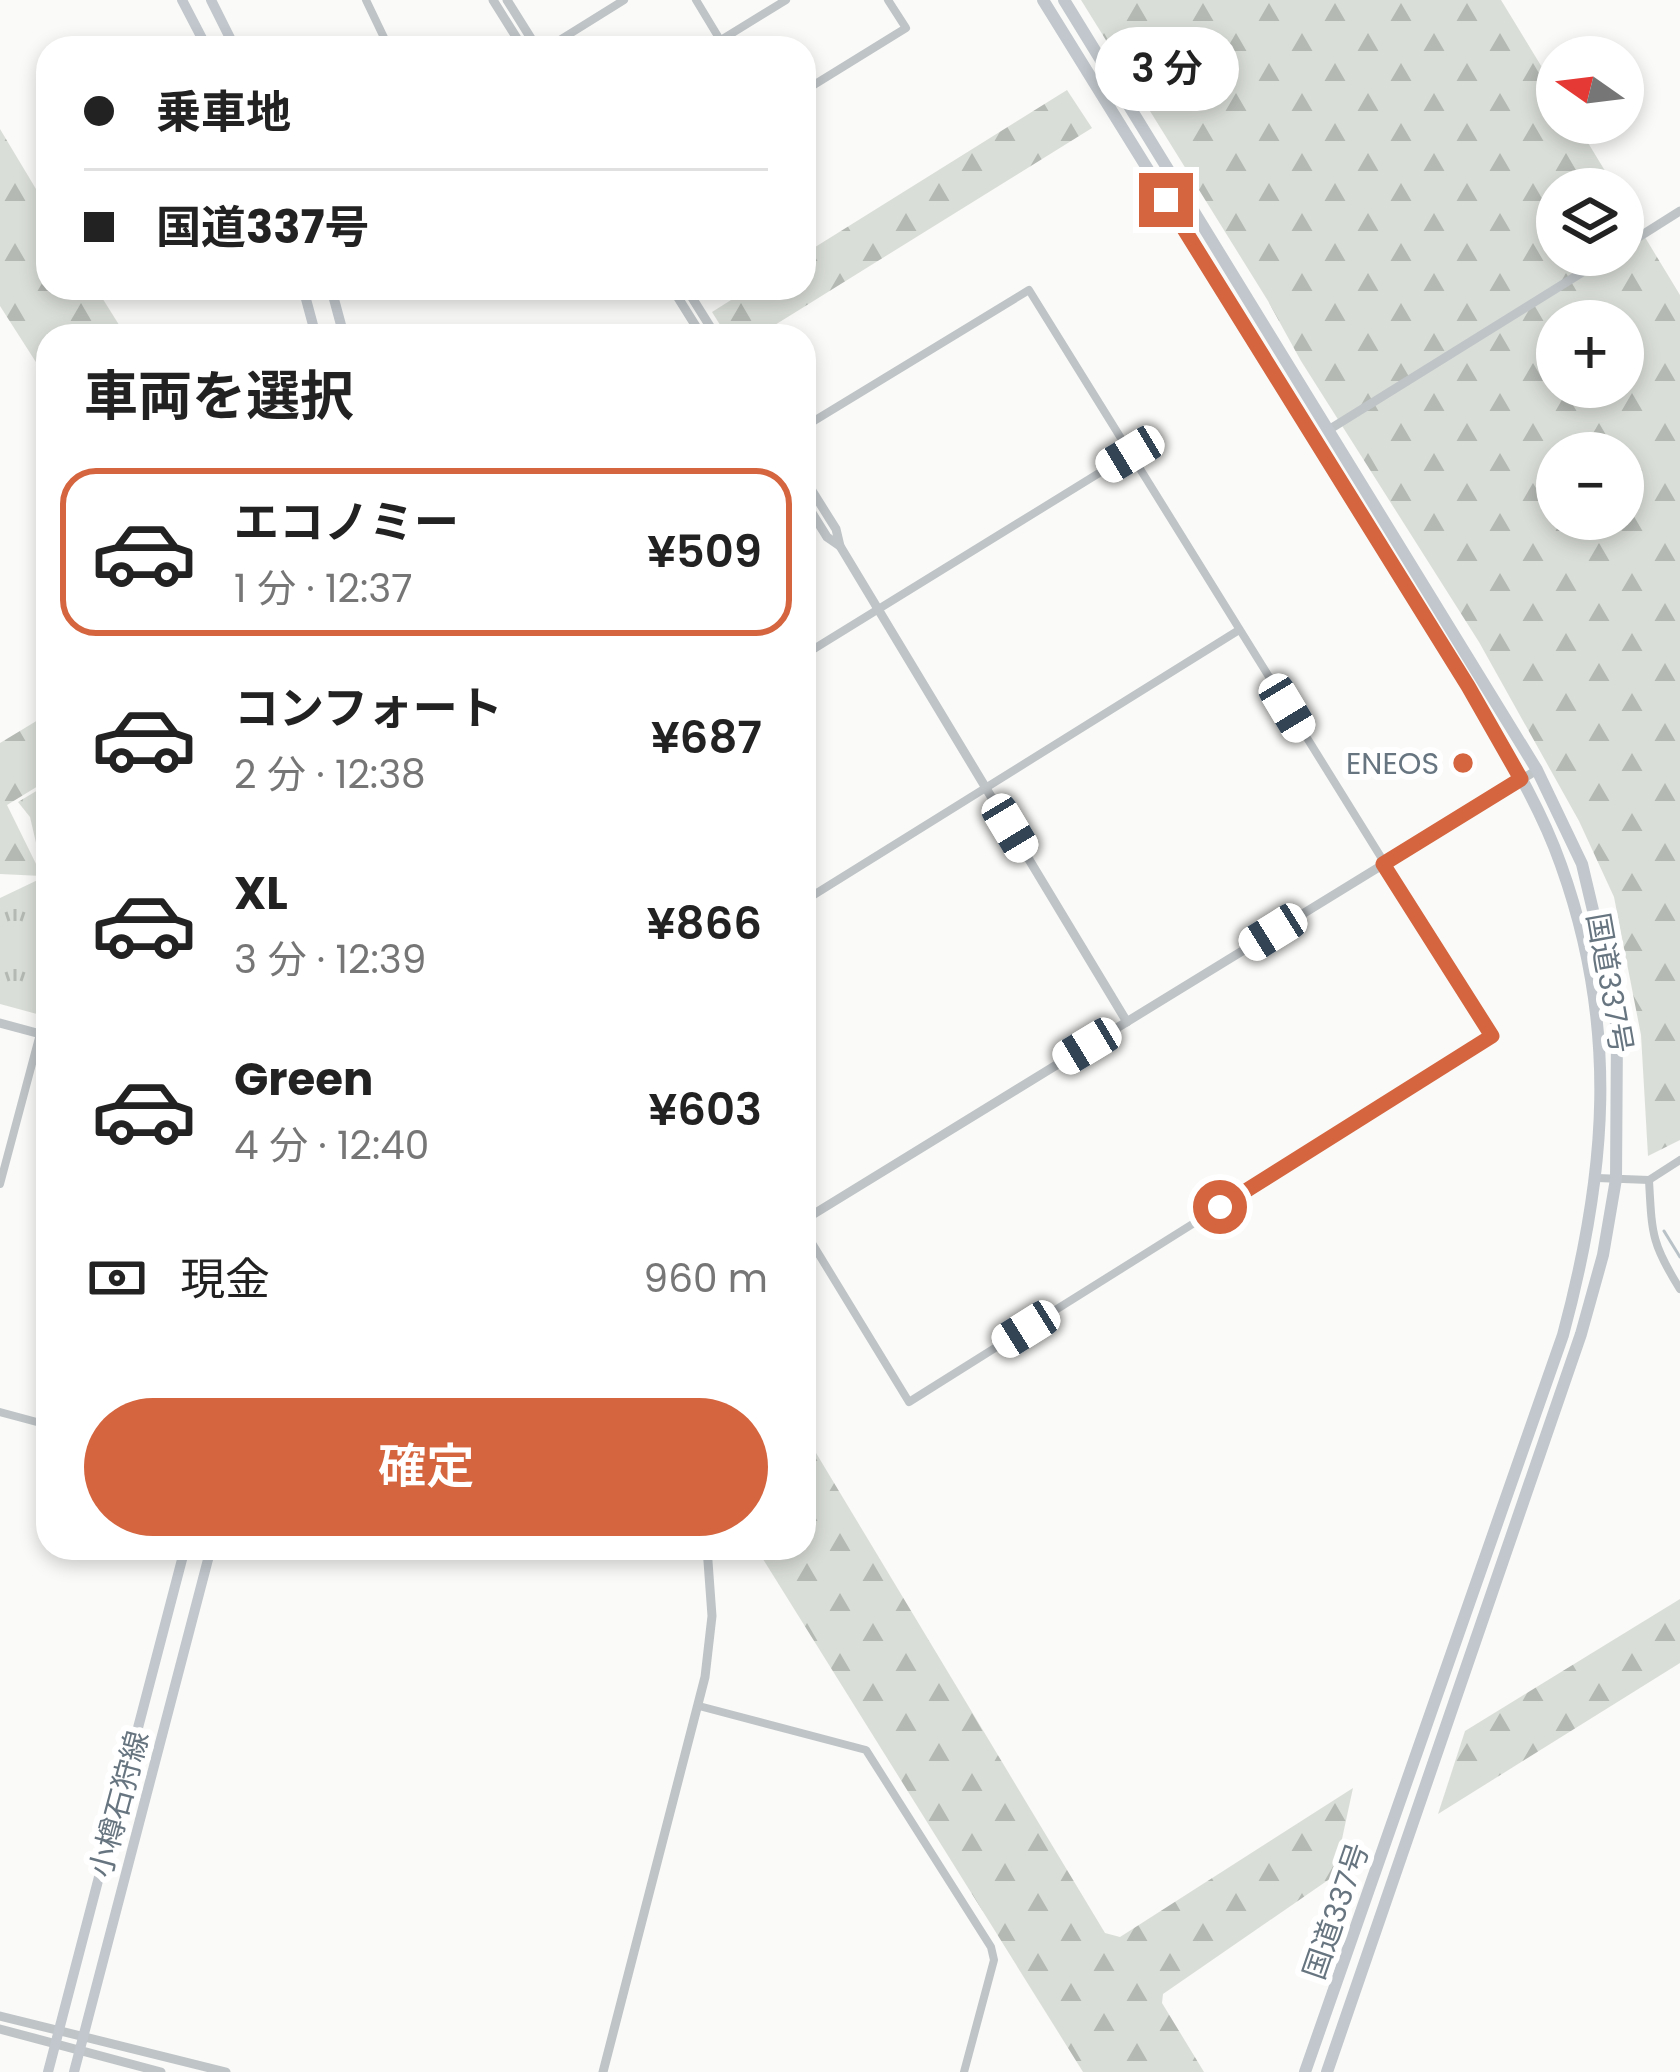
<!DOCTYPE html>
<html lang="ja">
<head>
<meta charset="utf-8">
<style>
  body { margin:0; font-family:Poppins,"Noto Sans JP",sans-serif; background:#f6f6f6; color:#222; height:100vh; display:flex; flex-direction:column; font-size:45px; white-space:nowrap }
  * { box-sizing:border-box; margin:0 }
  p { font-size:39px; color:#767676 }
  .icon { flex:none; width:66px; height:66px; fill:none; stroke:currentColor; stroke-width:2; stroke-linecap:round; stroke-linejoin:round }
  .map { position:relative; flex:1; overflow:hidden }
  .side { position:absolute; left:36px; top:324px; width:780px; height:1236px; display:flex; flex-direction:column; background:#fff; border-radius:36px; box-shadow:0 6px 18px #0003 }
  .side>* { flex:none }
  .top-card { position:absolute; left:36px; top:36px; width:780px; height:264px; border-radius:36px; box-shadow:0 6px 18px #0003; display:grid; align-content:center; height:264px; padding:0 48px; background:#fff }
  .needle { width:78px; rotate:284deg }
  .buttons { position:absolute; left:1536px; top:36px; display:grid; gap:24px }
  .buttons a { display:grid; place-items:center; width:108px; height:108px; border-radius:50%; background:#fff; box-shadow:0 6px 18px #0003; font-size:60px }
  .end { position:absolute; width:54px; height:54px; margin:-27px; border:15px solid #d4653e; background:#fff; box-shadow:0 0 0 6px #fff }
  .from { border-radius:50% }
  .bubble { position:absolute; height:84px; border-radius:42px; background:#fff; box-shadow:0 6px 18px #0003; font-size:39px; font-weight:600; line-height:84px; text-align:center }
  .car { position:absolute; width:36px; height:72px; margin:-36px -18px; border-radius:15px; box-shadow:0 0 9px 3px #0007; background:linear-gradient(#fff 24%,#345 0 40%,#fff 0 76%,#345 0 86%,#fff 0) }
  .top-card b { display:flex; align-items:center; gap:42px; height:114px; font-size:45px }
  .top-card b+b { border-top:3px solid #e0e0e0 }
  .top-card i { width:30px; height:30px; background:#222 }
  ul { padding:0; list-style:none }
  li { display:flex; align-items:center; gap:36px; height:168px; margin:0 24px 18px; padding:0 24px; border:6px solid transparent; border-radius:36px }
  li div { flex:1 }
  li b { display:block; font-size:45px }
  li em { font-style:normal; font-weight:600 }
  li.on { border-color:#d4653e }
  li>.icon { width:108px; height:108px; stroke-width:1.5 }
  h2 { padding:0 48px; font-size:54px; line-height:144px }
  .pay { display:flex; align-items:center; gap:30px; height:132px; padding:0 48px; font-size:45px }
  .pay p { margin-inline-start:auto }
  .action { display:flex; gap:24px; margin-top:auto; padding:24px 48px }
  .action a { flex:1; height:138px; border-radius:72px; background:#d4653e; color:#fff; font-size:48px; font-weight:600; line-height:138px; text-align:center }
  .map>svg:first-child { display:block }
  .forest { fill:url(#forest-firs); fill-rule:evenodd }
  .park { fill:url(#park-tufts) }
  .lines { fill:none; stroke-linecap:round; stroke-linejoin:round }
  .stream { stroke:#b9c2c7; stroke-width:3 }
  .minor { stroke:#bfc4c7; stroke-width:8 }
  .tertiary { stroke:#bfc4c7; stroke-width:9 }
  .secondary { stroke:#c1c7cc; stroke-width:10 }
  .trunk { stroke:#c1c7cc; stroke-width:12 }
  .route { stroke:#d4653e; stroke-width:15 }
  .poi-dot { fill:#d4653e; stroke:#fff; stroke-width:4.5 }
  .labels { text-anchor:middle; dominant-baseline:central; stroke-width:12; stroke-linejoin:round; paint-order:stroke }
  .poi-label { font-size:30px; fill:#677580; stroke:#fff; text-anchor:end }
  .street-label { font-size:30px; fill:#677580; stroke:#fff }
</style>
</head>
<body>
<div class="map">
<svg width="1680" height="2072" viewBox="0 0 1680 2072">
  <defs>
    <pattern id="forest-firs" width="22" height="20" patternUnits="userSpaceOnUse" patternTransform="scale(3)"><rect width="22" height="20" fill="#daded8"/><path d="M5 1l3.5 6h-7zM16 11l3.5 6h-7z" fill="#b5b9b4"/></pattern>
    <pattern id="park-tufts" width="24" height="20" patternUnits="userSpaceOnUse" patternTransform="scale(3)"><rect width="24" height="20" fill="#daded8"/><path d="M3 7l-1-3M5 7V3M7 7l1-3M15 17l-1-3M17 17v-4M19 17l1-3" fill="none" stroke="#b5b9b4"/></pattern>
  </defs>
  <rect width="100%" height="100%" fill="#fafaf8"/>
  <g class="forest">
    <path d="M1081,0h420l56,92v31h19l40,66h-59v66h66v-54l57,94v845l-32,16 -7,-121 -27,-138 -35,-76 -100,-179 -178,-281 -33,-60zM1557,321h66v66h-66zM1557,453h66v66h-66z"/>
    <path d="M1067,90l25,38 -335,208h-30l-15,-24 38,-24h54v-34z"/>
    <path d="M0,129l48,80v79h48l30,48h-78v45l-48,-75z"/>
    <path d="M48,714v66l-41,25 35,71 -42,-2v-131z"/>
    <path d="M804,1433l301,500 15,4 233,-149 -19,88 -171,118 -1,9 42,69h-121l-327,-524h48z"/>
    <path d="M1680,1599v64l-242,151 27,-83z"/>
  </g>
  <path class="park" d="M48,784v233l-48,-13v-106l44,-21 -14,-60 -12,-15z"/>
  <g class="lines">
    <path class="stream" d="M1664,1231l16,26"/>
    <g class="minor">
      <path d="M366,0l23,48"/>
      <path d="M696,0l29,48"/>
      <path d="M547,48l77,-48"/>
      <path d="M708,48l78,-48"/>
      <path d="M804,91l102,-63 -18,-28"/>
      <path d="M804,427l225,-137 463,746 -583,366 -105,-172"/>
      <path d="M804,655l326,-201"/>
      <path d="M804,901l435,-271"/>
      <path d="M1597,1178l52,2 31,-20"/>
      <path d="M1649,1180c3,53 2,63 31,109"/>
      <path d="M0,1184l40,-150"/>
      <path d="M0,1412l48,13"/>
      <path d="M699,1706l167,44 125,197 3,13 -30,112"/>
    </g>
    <g class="tertiary">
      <path d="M493,0l30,48"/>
      <path d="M507,0l30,48"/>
      <path d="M1623,247l57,-36"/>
      <path d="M672,288l30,48"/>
      <path d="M686,288l30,48"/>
      <path d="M1330,429l280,-174"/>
      <path d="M804,478l32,51 4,17 287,476"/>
      <path d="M804,500l23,37 13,9"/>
      <path d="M0,1023l48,13"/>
      <path d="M804,1220l733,-450"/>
      <path d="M0,2016l226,56"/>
      <path d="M0,2029l161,43"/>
      <path d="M603,2072l102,-395 7,-61 -5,-68"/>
    </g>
    <g class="secondary">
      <path d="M182,0l25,48"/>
      <path d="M211,0l24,48"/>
      <path d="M303,288l13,48"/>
      <path d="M331,288l13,48"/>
      <path d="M48,2072l137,-524"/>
      <path d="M74,2072l137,-524"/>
    </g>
    <g class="trunk">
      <path d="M1043,0l425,686c33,57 71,116 93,179 58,162 46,307 2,470l-258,737"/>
      <path d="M1064,0l473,770 45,94 18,76 17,89 -1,150 -13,76 -22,79 -254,738"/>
    </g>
  </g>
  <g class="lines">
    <path class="route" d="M1166,200l302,486 53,93 -138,85 109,172 -272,171"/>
  </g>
  <circle class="poi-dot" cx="1463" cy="763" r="12"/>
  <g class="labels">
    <g class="poi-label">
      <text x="1439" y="763">ENEOS</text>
    </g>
    <g class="street-label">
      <text transform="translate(1610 983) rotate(80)">国道337号</text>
      <text transform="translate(119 1804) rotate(-75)">小樽石狩線</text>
      <text transform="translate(1336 1911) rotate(-71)">国道337号</text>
    </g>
  </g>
</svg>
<div class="buttons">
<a><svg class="needle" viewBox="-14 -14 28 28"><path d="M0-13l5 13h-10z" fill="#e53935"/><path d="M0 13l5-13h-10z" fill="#767676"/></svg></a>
<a><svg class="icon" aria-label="layers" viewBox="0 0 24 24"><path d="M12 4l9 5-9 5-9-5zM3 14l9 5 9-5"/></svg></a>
<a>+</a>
<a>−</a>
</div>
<i class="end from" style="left:1220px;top:1207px"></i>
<i class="end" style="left:1166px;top:200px"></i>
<div class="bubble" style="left:1095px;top:27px;width:144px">3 分</div>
<i class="car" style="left:1130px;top:454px;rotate:239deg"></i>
<i class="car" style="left:1287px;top:708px;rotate:149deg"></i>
<i class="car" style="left:1010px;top:828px;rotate:149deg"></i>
<i class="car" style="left:1273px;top:932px;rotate:238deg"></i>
<i class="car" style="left:1087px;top:1046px;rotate:239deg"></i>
<i class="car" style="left:1026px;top:1329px;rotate:238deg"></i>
<div class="top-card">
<b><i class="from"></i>乗車地</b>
<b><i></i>国道337号</b>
</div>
<section class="side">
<h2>車両を選択</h2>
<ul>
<li class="on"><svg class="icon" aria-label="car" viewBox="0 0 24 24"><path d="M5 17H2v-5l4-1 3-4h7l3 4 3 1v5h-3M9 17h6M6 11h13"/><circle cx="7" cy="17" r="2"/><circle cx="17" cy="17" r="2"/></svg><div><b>エコノミー</b><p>1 分 · 12:37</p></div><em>¥509</em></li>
<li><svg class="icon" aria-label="car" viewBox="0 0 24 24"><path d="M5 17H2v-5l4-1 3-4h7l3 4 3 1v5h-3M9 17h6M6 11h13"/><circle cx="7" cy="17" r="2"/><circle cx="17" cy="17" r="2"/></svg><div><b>コンフォート</b><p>2 分 · 12:38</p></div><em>¥687</em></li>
<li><svg class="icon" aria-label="car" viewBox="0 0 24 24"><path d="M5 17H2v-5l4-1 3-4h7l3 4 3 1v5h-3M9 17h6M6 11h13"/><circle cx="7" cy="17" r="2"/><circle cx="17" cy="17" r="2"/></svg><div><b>XL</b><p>3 分 · 12:39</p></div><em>¥866</em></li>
<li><svg class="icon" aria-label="car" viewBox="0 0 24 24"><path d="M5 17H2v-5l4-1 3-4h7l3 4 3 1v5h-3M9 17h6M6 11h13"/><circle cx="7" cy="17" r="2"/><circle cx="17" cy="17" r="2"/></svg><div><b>Green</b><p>4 分 · 12:40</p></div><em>¥603</em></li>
</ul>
<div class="pay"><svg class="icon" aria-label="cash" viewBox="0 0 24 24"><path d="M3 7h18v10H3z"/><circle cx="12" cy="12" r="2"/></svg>現金<p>960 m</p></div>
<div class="action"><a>確定</a></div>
</section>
</div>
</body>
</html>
